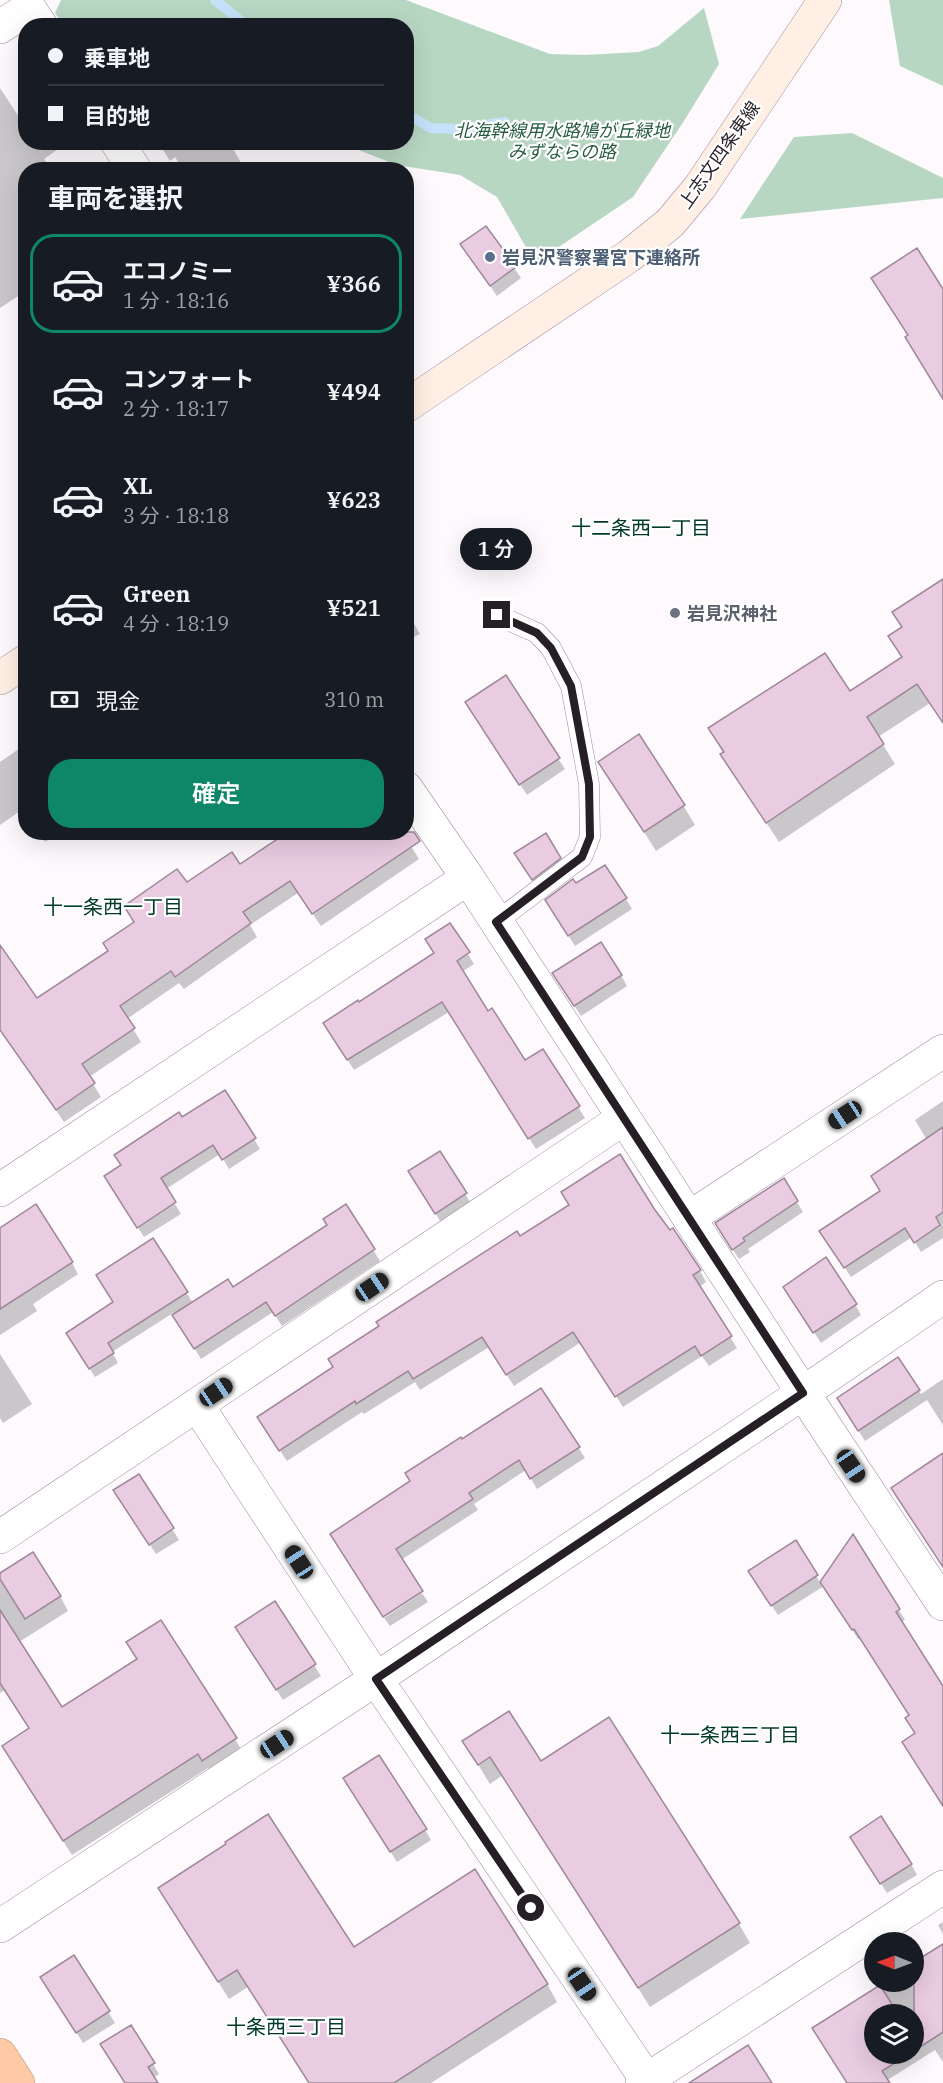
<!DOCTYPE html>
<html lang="ja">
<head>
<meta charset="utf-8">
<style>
  body { margin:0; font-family:"IBM Plex Serif","Noto Sans JP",serif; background:#242831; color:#f1f3f6; height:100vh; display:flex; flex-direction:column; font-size:22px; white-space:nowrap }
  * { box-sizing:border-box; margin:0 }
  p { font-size:20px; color:#9ea1a6 }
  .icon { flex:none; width:33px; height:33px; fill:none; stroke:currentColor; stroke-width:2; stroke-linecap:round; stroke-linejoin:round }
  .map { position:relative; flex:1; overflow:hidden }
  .sheet { position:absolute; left:18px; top:162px; width:396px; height:678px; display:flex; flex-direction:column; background:#171b24; border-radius:24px; box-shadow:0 6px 24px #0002 }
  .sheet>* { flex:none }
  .guide { position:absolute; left:18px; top:18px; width:396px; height:132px; border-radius:24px; box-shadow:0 6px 24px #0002; display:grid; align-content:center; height:132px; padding:0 30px; background:#171b24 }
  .needle { width:39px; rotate:271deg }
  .tools { position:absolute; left:864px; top:1932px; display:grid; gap:12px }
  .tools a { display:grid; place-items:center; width:60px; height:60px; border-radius:50%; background:#171b24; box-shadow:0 6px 24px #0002; font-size:30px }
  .end { position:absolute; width:27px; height:27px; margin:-14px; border:8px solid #261f26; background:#fff; box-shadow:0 0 0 3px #fff }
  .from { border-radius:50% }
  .bubble { position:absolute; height:42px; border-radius:21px; background:#171b24; box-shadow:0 6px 24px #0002; font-size:20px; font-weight:600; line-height:42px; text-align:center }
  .car { position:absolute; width:18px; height:36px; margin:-18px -9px; border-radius:8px; box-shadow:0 0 4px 2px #0007; background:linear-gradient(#222 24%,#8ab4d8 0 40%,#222 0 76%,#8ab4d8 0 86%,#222 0) }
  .guide b { display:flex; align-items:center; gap:21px; height:57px; font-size:22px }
  .guide b+b { border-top:2px solid #363941 }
  .guide i { width:15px; height:15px; background:#f1f3f6 }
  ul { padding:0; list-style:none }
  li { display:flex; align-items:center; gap:18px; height:99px; margin:0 12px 9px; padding:0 18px; border:3px solid transparent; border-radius:24px }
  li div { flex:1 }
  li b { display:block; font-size:22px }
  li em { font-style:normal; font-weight:600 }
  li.selected { border-color:#0e8769 }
  li>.icon { width:54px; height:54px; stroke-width:1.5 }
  h2 { padding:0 30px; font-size:27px; line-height:72px }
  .pay { display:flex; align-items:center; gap:15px; height:66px; padding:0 30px; font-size:22px }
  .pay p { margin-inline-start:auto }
  .cta { display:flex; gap:12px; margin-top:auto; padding:12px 30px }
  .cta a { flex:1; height:69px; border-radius:24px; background:#0e8769; color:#fff; font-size:24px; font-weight:600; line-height:69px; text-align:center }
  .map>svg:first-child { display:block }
  .green { fill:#b8d7c3 }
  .shadow { fill:#0003; fill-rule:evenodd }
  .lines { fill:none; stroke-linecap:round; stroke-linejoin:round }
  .stream { stroke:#c5e2fa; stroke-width:10 }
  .building { fill:#e9cbe2; stroke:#9f8899; stroke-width:1.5 }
  .lane-casing { stroke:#9e8b9f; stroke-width:21 }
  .street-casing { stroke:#9e8b9f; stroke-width:34 }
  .secondary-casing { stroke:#9e8b9f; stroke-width:34 }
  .highway-casing { stroke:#b28e79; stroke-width:34 }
  .lane { stroke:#fff; stroke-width:20 }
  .street { stroke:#fff; stroke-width:33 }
  .secondary { stroke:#ffefe4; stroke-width:33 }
  .highway { stroke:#fecaa6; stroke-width:33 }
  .route { stroke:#261f26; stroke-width:8 }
  .service-dot { fill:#5c6f8a; stroke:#fff; stroke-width:2 }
  .worship-dot { fill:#6b7280; stroke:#fff; stroke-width:2 }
  .labels { text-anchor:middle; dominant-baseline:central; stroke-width:4.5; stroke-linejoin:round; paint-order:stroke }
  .park-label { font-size:18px; font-style:italic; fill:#275c3f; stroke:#fff }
  .street-label { font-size:18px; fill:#261f26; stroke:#fff }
  .service-label { font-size:18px; font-weight:bold; fill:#4e5e75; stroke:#fff; text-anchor:start }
  .worship-label { font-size:18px; font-weight:bold; fill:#5b616d; stroke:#fff; text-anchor:start }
  .neighbourhood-label { font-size:20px; fill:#01392a; stroke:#fff }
</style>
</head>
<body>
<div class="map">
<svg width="943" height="2083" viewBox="0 0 943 2083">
  <rect width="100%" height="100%" fill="#fdf9fd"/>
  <g class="green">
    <path d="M61,0h345l144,54 35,1 54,-3 19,-6 46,-38 15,56 -35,57 -51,76 -98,66 -38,-66 -37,-22 -63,-10 -36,-14 -11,-8 56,-1v-116l-342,-1 -9,-12z"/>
    <path d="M889,0h54v86l-43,-20z"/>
    <path d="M852,133l91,45v20l-203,21 54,-82z"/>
  </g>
  <g class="shadow">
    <path d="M0,88l21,32 5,-3v25h42l-24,17 7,11h-25v121l-26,17z"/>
    <path d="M158,142h71l14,24 -5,4h-55l-8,-13 -5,4z"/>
    <path d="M486,228l35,50 -24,18 -35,-51z"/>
    <path d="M943,583v140l-13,-20 -52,34 17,27 -116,78 -45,-68 -24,-45 139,-36 54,-35v-30z"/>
    <path d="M406,610l14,24 -14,7z"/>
    <path d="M505,677l60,92 -38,26 -54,-82z"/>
    <path d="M26,744v69l-3,-4 -23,16v-63z"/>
    <path d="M600,762l83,43 12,20 -39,26z"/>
    <path d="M38,832h22l-15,10z"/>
    <path d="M402,832l17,27 -98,67 -23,-33 -48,32 7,12 -73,52 -5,-6 -52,36 14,23 -52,35 12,20 -37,25 -64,-93v-56l36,27 73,-49 77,-67 53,-18z"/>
    <path d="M545,835l17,29 -27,20 -19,-30z"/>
    <path d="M576,885l50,14 6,10 -57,37 -22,-35z"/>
    <path d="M450,925l24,39 -12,8 26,41 37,49 18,-11 42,67 -49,31 -87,-137 -95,58 -23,-36 28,-30 77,-50z"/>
    <path d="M621,975l6,11 -46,30 -21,-32z"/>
    <path d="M943,1101v137l-22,14 -9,-15 -61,40 -24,-35 55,-50 45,-52 -12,-20z"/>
    <path d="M182,1119l72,20 6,10 -31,20 -9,-15 -54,35 15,25 -37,23 -32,-50z"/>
    <path d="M439,1153l33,52 -30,19 -26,-42z"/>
    <path d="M797,1202l6,10 -55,37 2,3 -11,7 -16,-25z"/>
    <path d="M346,1206l34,55 -98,65 -9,-14 -72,47 -28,-46 -61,39 6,11 -23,14 -22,-35 113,-50 7,11 40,-14 96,-63z"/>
    <path d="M654,1210l16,22 3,-2 27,41 6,11 -7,5 38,61 -28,18 -7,-10 -79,51 -42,-65 -67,44 -25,-39 -69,43 -5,-8 -51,32 -2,-2 -75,49 -22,-33 70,-61 185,-129z"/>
    <path d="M0,1243l72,20 6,11 -45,30 4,7 -37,24z"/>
    <path d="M791,1298l64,6 6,11 -40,28z"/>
    <path d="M0,1354l32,50 -29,19 -3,-5z"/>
    <path d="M898,1359l23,35 22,-15v46l-16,-25 -62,41 -20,-32z"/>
    <path d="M541,1390l44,68 -48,31 -11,-19 -52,34 4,6 -77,50 -63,-16 123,-103z"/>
    <path d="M139,1476l40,64 -23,14 -35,-53z"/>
    <path d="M853,1537l52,83 -4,2 42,66v117l-32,-89 -50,-78 -3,1 -34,-53 -46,29 -22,-33 39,-40 26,42z"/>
    <path d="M0,1575l60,21 8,15 -49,31 43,67 173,30 9,15 -32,20 -4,-6 -136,87 -60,-94 19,-32 -26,-39 -5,3z"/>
    <path d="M422,1593l6,9 -38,24 -6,-8z"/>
    <path d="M275,1603l46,73 -38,24 -40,-62z"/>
    <path d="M464,1742l77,21 198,161 11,19 -100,64 -147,-232 -13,9z"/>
    <path d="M351,1789l74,41 6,10 -34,22z"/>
    <path d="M228,1845l126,104 193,35 10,18 -126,81h-122l-61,-96 -19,12 -59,-93z"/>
    <path d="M858,1848l53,16 6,11 -30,18z"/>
    <path d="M943,1922v12l-5,-9z"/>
    <path d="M943,1945v117l-8,-12 -49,31 2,2h-40l-34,-54 73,-47h27v-17zM874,2014h40v40h-40z"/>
    <path d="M74,1957l41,66 -32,20 -34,-55z"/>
    <path d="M108,2055l45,9 6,10 -6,4 3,5h-30z"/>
  </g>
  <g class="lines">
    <g class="stream">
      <path d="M215,0l32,26"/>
      <path d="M406,114l25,14 28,1 46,-7"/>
    </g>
  </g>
  <g class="building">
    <path d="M486,226l30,41 -26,19 -30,-42z"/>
    <path d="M917,248l26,41v110l-38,-62 3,-2 -37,-57z"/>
    <path d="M943,579v144l-26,-39 -50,33 17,27 -118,79 -46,-69 4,-2 -16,-24 117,-75 25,38 52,-34 -14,-21 14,-9 -10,-15z"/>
    <path d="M506,675l54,83 -41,27 -54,-83z"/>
    <path d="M639,734l46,71 -41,27 -46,-70z"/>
    <path d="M288,832h126l6,9 -108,73 -22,-33 -47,31 8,11 -76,54 -4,-6 -51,35 15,22 -53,36 13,19 -39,27 -56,-80v-85l37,53 71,-47 -5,-8 31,-21 -10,-16 53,-37 10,13 45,-30 8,12z"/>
    <path d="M546,833l15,25 -29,22 -18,-27z"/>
    <path d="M605,865l22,33 -59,38 -23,-36 28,-21 3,4z"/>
    <path d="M450,923l20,29 -13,9 31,50 4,-3 33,52 18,-11 37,57 -52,33 -86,-137 -95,58 -24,-37 35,-23 1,2 75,-49 -9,-14z"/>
    <path d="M601,942l21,33 -48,31 -22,-33z"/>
    <path d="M225,1090l31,48 -34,22 -9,-15 -52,33 15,24 -39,26 -33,-52 17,-11 -7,-10 65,-43 3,5z"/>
    <path d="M943,1127v85l-7,5 4,8 -26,18 -9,-15 -61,40 -25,-37 61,-40 -9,-15z"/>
    <path d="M440,1151l27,42 -32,21 -27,-43z"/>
    <path d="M620,1154l35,56 15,20 3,-2 28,42 -8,5 39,61 -31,20 -6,-10 -80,51 -42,-65 -67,43 -24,-38 -69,42 -5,-8 -52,33 -1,-3 -76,50 -22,-34 76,-50 -5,-8 51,-33 -3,-4 141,-91 3,5 49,-31 -8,-13z"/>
    <path d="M784,1178l14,23 -55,37 2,3 -13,9 -17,-27z"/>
    <path d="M36,1204l37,58 -73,47v-81z"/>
    <path d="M346,1204l29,45 -100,67 -9,-14 -72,47 -22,-34 56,-36 5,8 94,-62 -4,-6z"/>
    <path d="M153,1238l35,54 -80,51 6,10 -25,16 -23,-36 47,-31 -17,-27z"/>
    <path d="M826,1257l31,47 -44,29 -30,-46z"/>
    <path d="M898,1357l22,33 -62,41 -21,-33z"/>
    <path d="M541,1388l39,59 -50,32 -11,-19 -50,33 4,6 -77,50 27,42 -40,26 -53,-83 80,-53 -5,-8 56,-36 1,2z"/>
    <path d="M943,1453v114l-52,-79z"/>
    <path d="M139,1474l35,54 -25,17 -36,-55z"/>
    <path d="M853,1534l47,75 -4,3 47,74v120l-41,-64 13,-9 -10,-15 4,-3 -55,-86 -2,1 -32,-48z"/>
    <path d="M796,1540l22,35 -47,31 -23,-35z"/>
    <path d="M33,1552l28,44 -36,23 -25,-40v-6z"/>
    <path d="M275,1601l41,63 -40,26 -41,-63z"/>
    <path d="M0,1610l62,97 75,-48 -11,-17 35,-22 76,118 -35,23 -4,-7 -135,87 -61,-95 27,-18 -29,-45z"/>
    <path d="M509,1711l32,50 68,-44 131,206 -102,65 -148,-231 -12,8 -16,-24z"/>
    <path d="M379,1755l48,74 -37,23 -47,-74z"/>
    <path d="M268,1814l86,133 121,-78 73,115 -154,99h-85l-72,-113 -19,12 -60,-94 68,-44 -1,-2z"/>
    <path d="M881,1816l31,48 -32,20 -30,-47z"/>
    <path d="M943,1944v88l-29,19v-89z"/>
    <path d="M74,1955l36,56 -34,22 -36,-56z"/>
    <path d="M880,1985l18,29h-24v40h35l-27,17 8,12h-43l-35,-55z"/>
    <path d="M131,2025l24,38 -7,4 10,16h-33l-25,-39z"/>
    <path d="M748,2045l24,38h-83z"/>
  </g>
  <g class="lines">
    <defs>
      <path id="lane" d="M496,922l86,-65 8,-20 -1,-53 -18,-98 -20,-38 -14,-15 -40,-18"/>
      <g id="street">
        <path d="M0,27l29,-19 12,18"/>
        <path d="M117,142l18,28"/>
        <path d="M0,1190l468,-312"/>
        <path d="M689,1218l254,-167"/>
        <path d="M943,1297l-140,96 140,211"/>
        <path d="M197,1405l179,274 273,404"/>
        <path d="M0,1537l624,-419"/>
        <path d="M0,1926l376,-247 427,-286 -335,-515 -62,-90"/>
        <path d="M642,2083l301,-196"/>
      </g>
      <g id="secondary">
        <path d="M406,406l223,-150 41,-33 30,-36 125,-187"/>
        <path d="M0,678l26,-17"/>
      </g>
      <path id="highway" d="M0,2055l18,28"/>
    </defs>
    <use href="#lane" class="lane-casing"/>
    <use href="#street" class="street-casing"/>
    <use href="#secondary" class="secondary-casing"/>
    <use href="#highway" class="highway-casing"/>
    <use href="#lane" class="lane"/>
    <use href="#street" class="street"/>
    <use href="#secondary" class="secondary"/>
    <use href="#highway" class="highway"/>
  </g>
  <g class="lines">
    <path class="route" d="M497,615l40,18 14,15 20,38 18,98 1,53 -8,20 -86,65 307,471 -427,286 155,229"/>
  </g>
  <circle class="service-dot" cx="490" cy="257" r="6"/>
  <circle class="worship-dot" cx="675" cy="613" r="6"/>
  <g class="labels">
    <g class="park-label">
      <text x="562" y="130">北海幹線用水路鳩が丘緑地<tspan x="562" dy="21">みずならの路</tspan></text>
    </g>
    <g class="street-label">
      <text transform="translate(719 155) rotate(-55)">上志文四条東線</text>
    </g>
    <g class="service-label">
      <text x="502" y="257">岩見沢警察署宮下連絡所</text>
    </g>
    <g class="worship-label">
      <text x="687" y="613">岩見沢神社</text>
    </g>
    <g class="neighbourhood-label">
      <text x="641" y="527">十二条西一丁目</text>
      <text x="113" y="906">十一条西一丁目</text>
      <text x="730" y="1734">十一条西三丁目</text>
      <text x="286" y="2026">十条西三丁目</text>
    </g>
  </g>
</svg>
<div class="tools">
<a><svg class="needle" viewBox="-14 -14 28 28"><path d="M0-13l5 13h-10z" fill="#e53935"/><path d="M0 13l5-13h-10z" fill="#9ea1a6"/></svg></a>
<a><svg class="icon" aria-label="layers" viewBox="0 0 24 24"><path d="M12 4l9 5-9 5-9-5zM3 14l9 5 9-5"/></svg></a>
</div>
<i class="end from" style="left:531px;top:1908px"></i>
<i class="end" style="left:497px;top:615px"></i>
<div class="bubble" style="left:460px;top:528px;width:72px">1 分</div>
<i class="car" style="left:845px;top:1115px;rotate:237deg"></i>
<i class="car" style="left:372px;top:1287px;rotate:56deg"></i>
<i class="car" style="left:216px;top:1392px;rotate:56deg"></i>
<i class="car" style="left:851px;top:1466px;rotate:146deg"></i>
<i class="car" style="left:299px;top:1562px;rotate:327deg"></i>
<i class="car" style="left:277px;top:1744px;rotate:57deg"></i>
<i class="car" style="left:582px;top:1984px;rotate:146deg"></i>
<div class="guide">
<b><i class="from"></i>乗車地</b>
<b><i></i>目的地</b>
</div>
<section class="sheet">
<h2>車両を選択</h2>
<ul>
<li class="selected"><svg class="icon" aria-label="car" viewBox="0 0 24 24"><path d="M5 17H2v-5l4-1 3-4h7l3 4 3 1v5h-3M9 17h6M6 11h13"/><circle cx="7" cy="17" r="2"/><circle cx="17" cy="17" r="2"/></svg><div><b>エコノミー</b><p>1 分 · 18:16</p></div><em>¥366</em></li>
<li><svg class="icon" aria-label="car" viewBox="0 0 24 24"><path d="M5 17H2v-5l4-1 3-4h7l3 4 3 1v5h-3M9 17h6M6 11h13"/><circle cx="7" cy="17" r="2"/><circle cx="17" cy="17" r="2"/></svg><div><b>コンフォート</b><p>2 分 · 18:17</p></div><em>¥494</em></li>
<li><svg class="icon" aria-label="car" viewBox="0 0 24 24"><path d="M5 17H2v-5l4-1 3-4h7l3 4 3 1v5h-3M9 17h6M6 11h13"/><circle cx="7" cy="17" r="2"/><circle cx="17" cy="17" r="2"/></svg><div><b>XL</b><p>3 分 · 18:18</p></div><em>¥623</em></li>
<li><svg class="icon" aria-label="car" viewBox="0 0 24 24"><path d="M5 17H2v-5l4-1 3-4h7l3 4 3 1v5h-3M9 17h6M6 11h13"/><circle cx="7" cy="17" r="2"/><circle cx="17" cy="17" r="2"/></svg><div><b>Green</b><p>4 分 · 18:19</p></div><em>¥521</em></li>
</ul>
<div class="pay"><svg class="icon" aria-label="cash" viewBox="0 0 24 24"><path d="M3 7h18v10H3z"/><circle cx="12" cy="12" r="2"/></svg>現金<p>310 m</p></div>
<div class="cta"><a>確定</a></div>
</section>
</div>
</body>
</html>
